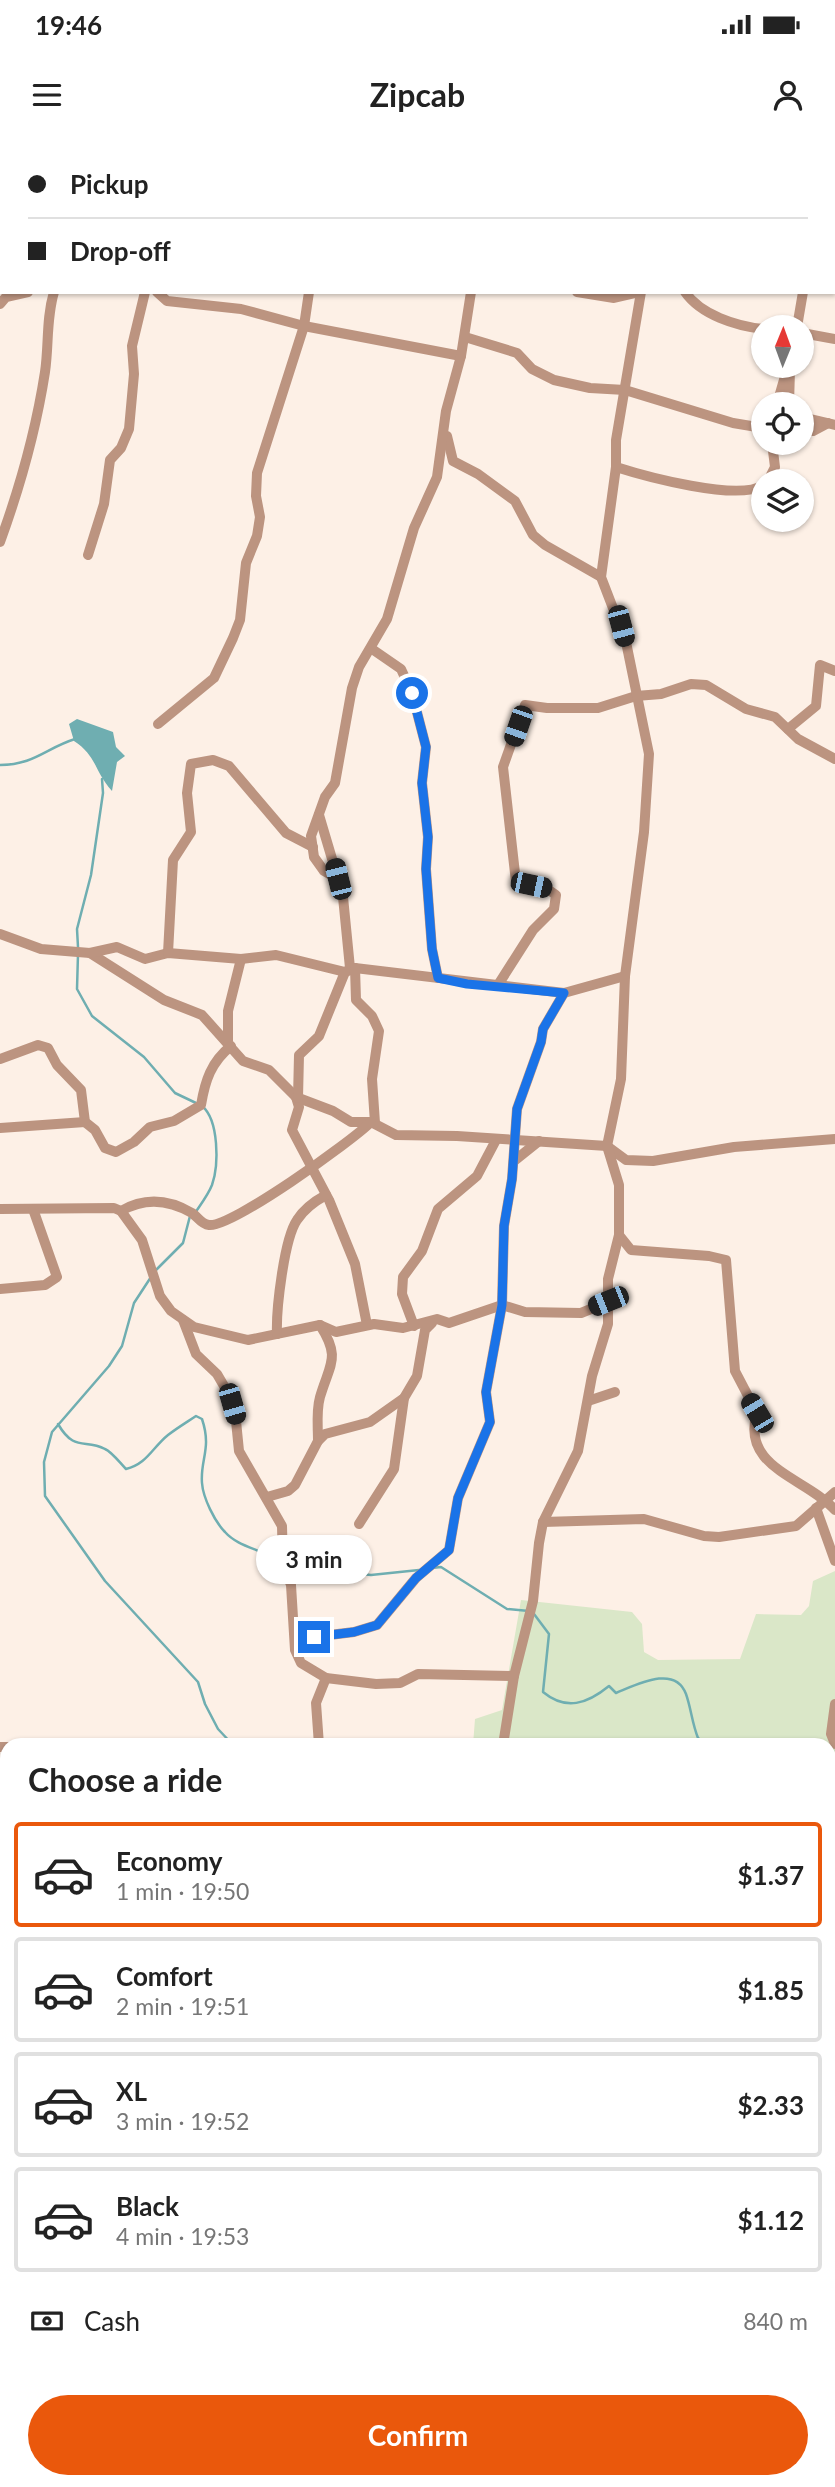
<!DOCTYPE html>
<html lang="en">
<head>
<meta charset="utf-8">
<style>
  body { margin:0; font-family:Lato,sans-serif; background:#f6f6f6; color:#222; height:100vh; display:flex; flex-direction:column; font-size:26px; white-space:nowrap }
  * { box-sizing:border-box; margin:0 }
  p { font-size:23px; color:#767676 }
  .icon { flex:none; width:38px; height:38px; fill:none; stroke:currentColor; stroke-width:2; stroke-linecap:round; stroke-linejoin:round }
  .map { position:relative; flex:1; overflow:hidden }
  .drawer { position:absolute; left:0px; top:1598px; width:836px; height:751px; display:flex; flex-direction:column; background:#fff; border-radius:21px 21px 0 0; box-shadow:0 2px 5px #0004 }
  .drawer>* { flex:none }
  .guide { position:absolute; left:0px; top:0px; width:836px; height:154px; box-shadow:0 2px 5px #0004; display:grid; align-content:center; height:154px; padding:0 28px; background:#fff }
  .needle { width:46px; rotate:1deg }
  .buttons { position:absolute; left:751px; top:175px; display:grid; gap:14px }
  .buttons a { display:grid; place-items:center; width:63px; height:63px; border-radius:50%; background:#fff; box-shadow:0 2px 5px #0004; font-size:35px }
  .end { position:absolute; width:32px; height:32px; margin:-16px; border:9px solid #1a73e8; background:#fff; box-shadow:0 0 0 4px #fff }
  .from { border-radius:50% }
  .bubble { position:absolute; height:49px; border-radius:24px; background:#fff; box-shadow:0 2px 5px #0004; font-size:23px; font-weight:700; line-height:49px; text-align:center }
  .car { position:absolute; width:21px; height:42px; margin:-21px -10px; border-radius:9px; box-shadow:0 0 5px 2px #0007; background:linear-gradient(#222 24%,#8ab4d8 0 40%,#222 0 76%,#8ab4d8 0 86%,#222 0) }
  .guide b { display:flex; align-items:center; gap:24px; height:66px; font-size:26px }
  .guide b+b { border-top:2px solid #e0e0e0 }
  .guide i { width:18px; height:18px; background:#222 }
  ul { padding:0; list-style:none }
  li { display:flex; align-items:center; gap:21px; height:105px; margin:0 14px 10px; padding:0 14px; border:4px solid #e0e0e0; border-radius:7px }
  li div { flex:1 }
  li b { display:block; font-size:26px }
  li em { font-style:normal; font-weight:700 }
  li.current { border-color:#ea580c }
  li>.icon { width:63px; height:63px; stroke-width:1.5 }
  h2 { padding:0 28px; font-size:32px; line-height:84px }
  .pay { display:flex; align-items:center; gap:18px; height:77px; padding:0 28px; font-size:26px }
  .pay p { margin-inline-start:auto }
  .action { display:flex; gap:14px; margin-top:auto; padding:14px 28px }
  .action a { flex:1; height:80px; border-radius:42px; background:#ea580c; color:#fff; font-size:28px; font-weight:700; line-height:80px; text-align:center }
  .status { display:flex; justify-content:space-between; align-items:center; height:49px; padding:0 35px; background:#fff; direction:ltr }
  .status svg { height:19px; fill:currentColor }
  header { display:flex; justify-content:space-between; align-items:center; height:91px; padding:0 28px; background:#fff; font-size:32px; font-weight:700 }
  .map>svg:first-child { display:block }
  .green { fill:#dae7c8 }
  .water { fill:#6faeb1 }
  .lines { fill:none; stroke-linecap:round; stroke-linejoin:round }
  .stream { stroke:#6faeb1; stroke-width:2.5 }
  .street { stroke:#bc9480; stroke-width:10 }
  .secondary { stroke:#9e6549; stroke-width:14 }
  .route { stroke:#1a73e8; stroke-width:9 }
</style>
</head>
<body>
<div class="status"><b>19:46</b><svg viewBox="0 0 49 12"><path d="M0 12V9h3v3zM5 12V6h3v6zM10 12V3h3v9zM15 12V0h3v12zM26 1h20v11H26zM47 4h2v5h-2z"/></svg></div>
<header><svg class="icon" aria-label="menu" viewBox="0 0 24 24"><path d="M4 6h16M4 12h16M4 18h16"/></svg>Zipcab<svg class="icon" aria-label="person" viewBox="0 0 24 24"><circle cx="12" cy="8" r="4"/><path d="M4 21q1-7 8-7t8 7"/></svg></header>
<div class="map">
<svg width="835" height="2347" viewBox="0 0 835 2347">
  <rect width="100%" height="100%" fill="#fdf0e6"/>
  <g class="green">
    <path d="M835,1431v539l-5,6v-371h-357l2,-26 27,-9 19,-110 111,12 10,12 2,28 14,8 82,-1 16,-45 45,1 8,-9 4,-25z"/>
    <rect x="0" y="1779" width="7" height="213"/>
    <path d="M830,2132l5,1v139l-5,5z"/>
    <path d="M82,2342h169v5h-193l18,-2z"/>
    <path d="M355,2342h436l-1,5h-433z"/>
  </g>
  <path class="water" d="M77,579l36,13 3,15 9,9 -8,6 -5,29c-18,-20 -15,-35 -38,-50l-5,-17z"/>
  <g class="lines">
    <g class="stream">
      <path d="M0,625c34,0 46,-17 75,-26"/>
      <path d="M78,807l-1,-18 14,-54 12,-82 -1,-14"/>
      <path d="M78,814l-1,35 15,27 52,41 31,36 21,10"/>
      <path d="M195,1073c6,-9 13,-18 17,-28 7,-20 7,-65 -10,-79"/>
      <path d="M155,1131l28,-28 7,-27"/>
      <path d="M151,1137l-17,26 -12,43 -13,20 -57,66 -8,30 1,34 60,85 93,101 7,22 13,25 15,16"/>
      <path d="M58,1284c17,29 27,14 47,25 7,3 15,14 21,20 21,-5 26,-21 42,-34 9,-7 19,-13 28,-19l6,3c10,30 -2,40 0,64 1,15 13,39 23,49 14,16 39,17 56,31"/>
      <path d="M287,1426l84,9 48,-5"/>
      <path d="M432,1428l9,-1 66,42 22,2"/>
      <path d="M534,1474l15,20 -6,58c23,19 44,12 66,-6l7,7c20,-8 59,-29 70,1 5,14 6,29 12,44l12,7"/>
      <path d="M830,1615l5,1"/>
      <path d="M830,2286l5,-2"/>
      <path d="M145,2342l2,5"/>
      <path d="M118,2347l4,-5"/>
      <path d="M710,2347l5,-5"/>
    </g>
    <g class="street">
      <path d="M167,2v-2"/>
      <path d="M337,2v-2"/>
      <path d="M498,2v-2"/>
      <path d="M657,2l1,-2"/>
      <path d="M0,4h2"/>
      <path d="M835,27v-1"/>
      <path d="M157,152l10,9 74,8 63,17 157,30"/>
      <path d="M577,152l37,6 26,-6"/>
      <path d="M685,152c16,23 51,34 78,37"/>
      <path d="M0,164l6,-7 22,-5"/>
      <path d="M797,187l6,-35"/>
      <path d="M802,193l33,6"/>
      <path d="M465,197l52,16 15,16 22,11 36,8 35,2 108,33 30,5"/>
      <path d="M777,264l11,-38"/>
      <path d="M789,264l1,-34"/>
      <path d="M802,277l33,8"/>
      <path d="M802,291h11l15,-8"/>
      <path d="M447,296l6,25 25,13 37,27 18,34 12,10 56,32"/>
      <path d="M616,327c28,9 123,35 147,18"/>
      <path d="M768,341l7,-14 -3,-24"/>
      <path d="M0,402c20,-55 36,-112 45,-170 4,-27 1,-53 9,-80"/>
      <path d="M88,415l16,-51 6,-44 11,-12 8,-19 5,-55 -2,-28 13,-54"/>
      <path d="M372,509l29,20 11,24 14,54 -4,36 6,54 -2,32 6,80 6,29"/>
      <path d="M158,584l56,-46 19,-40 7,-18 6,-57 11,-27 3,-19 -4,-21 1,-23 47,-147 5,-34"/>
      <path d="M788,589l28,-23 4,-41 15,6"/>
      <path d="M319,675l19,64"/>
      <path d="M0,794l41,15 49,4 74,47 38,15 41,46 26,9 27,27 37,14 18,11h20l25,13 61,1 150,10 19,14 27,1 81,-14 101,-8"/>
      <path d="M90,813l27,-6 28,12 23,-6 73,6 35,-4 69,17 10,-4 209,25 61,-17"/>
      <path d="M168,813l5,-93 18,-28 -4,-39 4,-29 22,-4 16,6 57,67 27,14"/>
      <path d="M350,828l-7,-71 -5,-18 -14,-8 -10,-14 -3,-21 14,-39 10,-14 17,-95 7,-21 28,-48 27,-91 23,-51 9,-66 15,-55 10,-64"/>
      <path d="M355,828l1,32 16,16 7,15 -7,48 3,44"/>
      <path d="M498,845l35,-55 21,-21 2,-14 -10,-7 -30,-6 -13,-115 22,-62 22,3h51l38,-12 25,-2 30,-10 15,1 40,24 29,8 23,22 37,20"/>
      <path d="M228,901v-30l13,-52"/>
      <path d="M0,919l38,-14 10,3 9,17 24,25 4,32 10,8 10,18 11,4 18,-10 16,-15 24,-6 27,-16c4,-24 10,-43 30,-59"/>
      <path d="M296,957l3,10 -7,23 37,70 26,64 12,61"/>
      <path d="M298,958l1,-43 20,-19 26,-64"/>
      <path d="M0,988l85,-6"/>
      <path d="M514,1021l25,-20"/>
      <path d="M0,1069l114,-1 7,3 21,29 18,56 11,15 23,16 54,13 72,-15 16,7 38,-8 29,4 34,-9 12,4 53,-18 23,7 56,1 27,-11"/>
      <path d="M121,1071c24,-14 47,-12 71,2 6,4 9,11 17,12 22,3 143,-84 162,-103"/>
      <path d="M619,1095l12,15 78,6 17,4 9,111 22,42c-17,55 50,65 78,97"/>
      <path d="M0,1149l45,-4 12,-8 -24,-68"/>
      <path d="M183,1180l13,34 21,20 7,12 12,35 3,30 43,75 1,39 8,20 4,65 6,13 25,15 50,6 24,-1 18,-9 96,2"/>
      <path d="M414,1186l-12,-32 1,-17 19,-26 16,-42 39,-33 19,-36"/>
      <path d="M277,1194c-1,-24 7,-95 20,-114 7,-11 18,-19 29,-25"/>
      <path d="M588,1261l27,-9"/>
      <path d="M318,1301c0,-15 -2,-30 2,-44 10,-34 21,-39 0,-72"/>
      <path d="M267,1357l21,-6 7,-6 23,-44 7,-7 45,-12 34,-24 13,-22 8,-46 7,-7"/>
      <path d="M816,1368l19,53"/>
      <path d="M543,1382l101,-3 60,17 15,1 77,-11 39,-34"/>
      <path d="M359,1384l35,-55 10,-71"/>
      <path d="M294,1492l11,6 49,-6 23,-7 39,-47 33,-28 9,-52 32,-76 -4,-30 16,-87 2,-79 8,-47 5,-70 24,-67 2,-13 21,-36"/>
      <path d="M835,1564l-4,30 4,10"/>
      <path d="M319,1605l-3,-42 10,-25"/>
      <path d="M503,1605l11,-69 19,-75 6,-58 4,-21 35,-71 14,-75 16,-52v-45l11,-44v-50l-12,-39 14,-67 4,-103 19,-144 5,-78 -23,-112 -25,-65 15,-110v-27l25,-148"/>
      <path d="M0,1607h7"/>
      <path d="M830,1657l5,-5"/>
      <path d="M0,1678h7"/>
      <path d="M830,2014h5"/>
      <path d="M0,2281h7"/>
      <path d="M51,2342v4"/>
      <path d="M0,2344l7,-4"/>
    </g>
    <path class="secondary" d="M766,0l10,2"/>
  </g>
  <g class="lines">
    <path class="route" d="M314,1497l40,-5 23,-7 39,-47 33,-28 9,-52 32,-76 -4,-30 16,-87 2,-79 8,-47 5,-70 24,-67 2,-13 21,-36 -97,-9 -29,-6 -6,-29 -6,-80 2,-32 -6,-54 4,-36 -14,-54"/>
  </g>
</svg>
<div class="buttons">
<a><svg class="needle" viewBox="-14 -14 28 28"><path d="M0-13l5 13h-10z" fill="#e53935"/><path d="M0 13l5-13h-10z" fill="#767676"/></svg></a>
<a><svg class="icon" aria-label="locate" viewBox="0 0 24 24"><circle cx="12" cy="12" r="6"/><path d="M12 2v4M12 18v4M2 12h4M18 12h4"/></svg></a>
<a><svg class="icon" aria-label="layers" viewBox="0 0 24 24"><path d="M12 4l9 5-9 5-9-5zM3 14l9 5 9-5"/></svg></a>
</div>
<i class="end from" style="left:412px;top:553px"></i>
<i class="end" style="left:314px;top:1497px"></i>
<div class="bubble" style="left:256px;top:1395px;width:116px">3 min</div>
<i class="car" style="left:621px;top:486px;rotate:165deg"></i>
<i class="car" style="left:518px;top:586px;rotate:199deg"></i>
<i class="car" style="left:338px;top:739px;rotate:346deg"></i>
<i class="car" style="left:531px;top:745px;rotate:102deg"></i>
<i class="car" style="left:608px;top:1161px;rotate:248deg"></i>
<i class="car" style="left:232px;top:1264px;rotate:164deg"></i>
<i class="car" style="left:757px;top:1273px;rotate:329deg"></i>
<div class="guide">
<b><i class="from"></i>Pickup</b>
<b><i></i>Drop-off</b>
</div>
<section class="drawer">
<h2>Choose a ride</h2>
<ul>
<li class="current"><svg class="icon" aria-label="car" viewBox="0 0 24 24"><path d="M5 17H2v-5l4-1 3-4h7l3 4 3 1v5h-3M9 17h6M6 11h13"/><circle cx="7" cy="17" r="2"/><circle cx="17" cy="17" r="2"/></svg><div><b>Economy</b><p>1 min · 19:50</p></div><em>$1.37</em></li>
<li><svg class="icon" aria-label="car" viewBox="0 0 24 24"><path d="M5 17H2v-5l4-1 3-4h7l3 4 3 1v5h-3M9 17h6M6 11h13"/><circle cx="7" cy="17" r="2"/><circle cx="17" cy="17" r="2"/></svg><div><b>Comfort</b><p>2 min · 19:51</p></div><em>$1.85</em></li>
<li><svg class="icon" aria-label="car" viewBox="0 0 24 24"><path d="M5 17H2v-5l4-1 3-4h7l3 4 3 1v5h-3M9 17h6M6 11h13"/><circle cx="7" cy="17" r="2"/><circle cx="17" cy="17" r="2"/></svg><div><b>XL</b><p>3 min · 19:52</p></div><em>$2.33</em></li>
<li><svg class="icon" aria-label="car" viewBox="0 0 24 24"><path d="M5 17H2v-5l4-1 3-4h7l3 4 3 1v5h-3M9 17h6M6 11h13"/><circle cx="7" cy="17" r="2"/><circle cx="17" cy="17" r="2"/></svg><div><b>Black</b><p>4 min · 19:53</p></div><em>$1.12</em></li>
</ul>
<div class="pay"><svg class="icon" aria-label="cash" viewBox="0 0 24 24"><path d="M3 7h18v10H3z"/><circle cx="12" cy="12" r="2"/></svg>Cash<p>840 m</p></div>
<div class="action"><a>Confirm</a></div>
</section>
</div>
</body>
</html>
